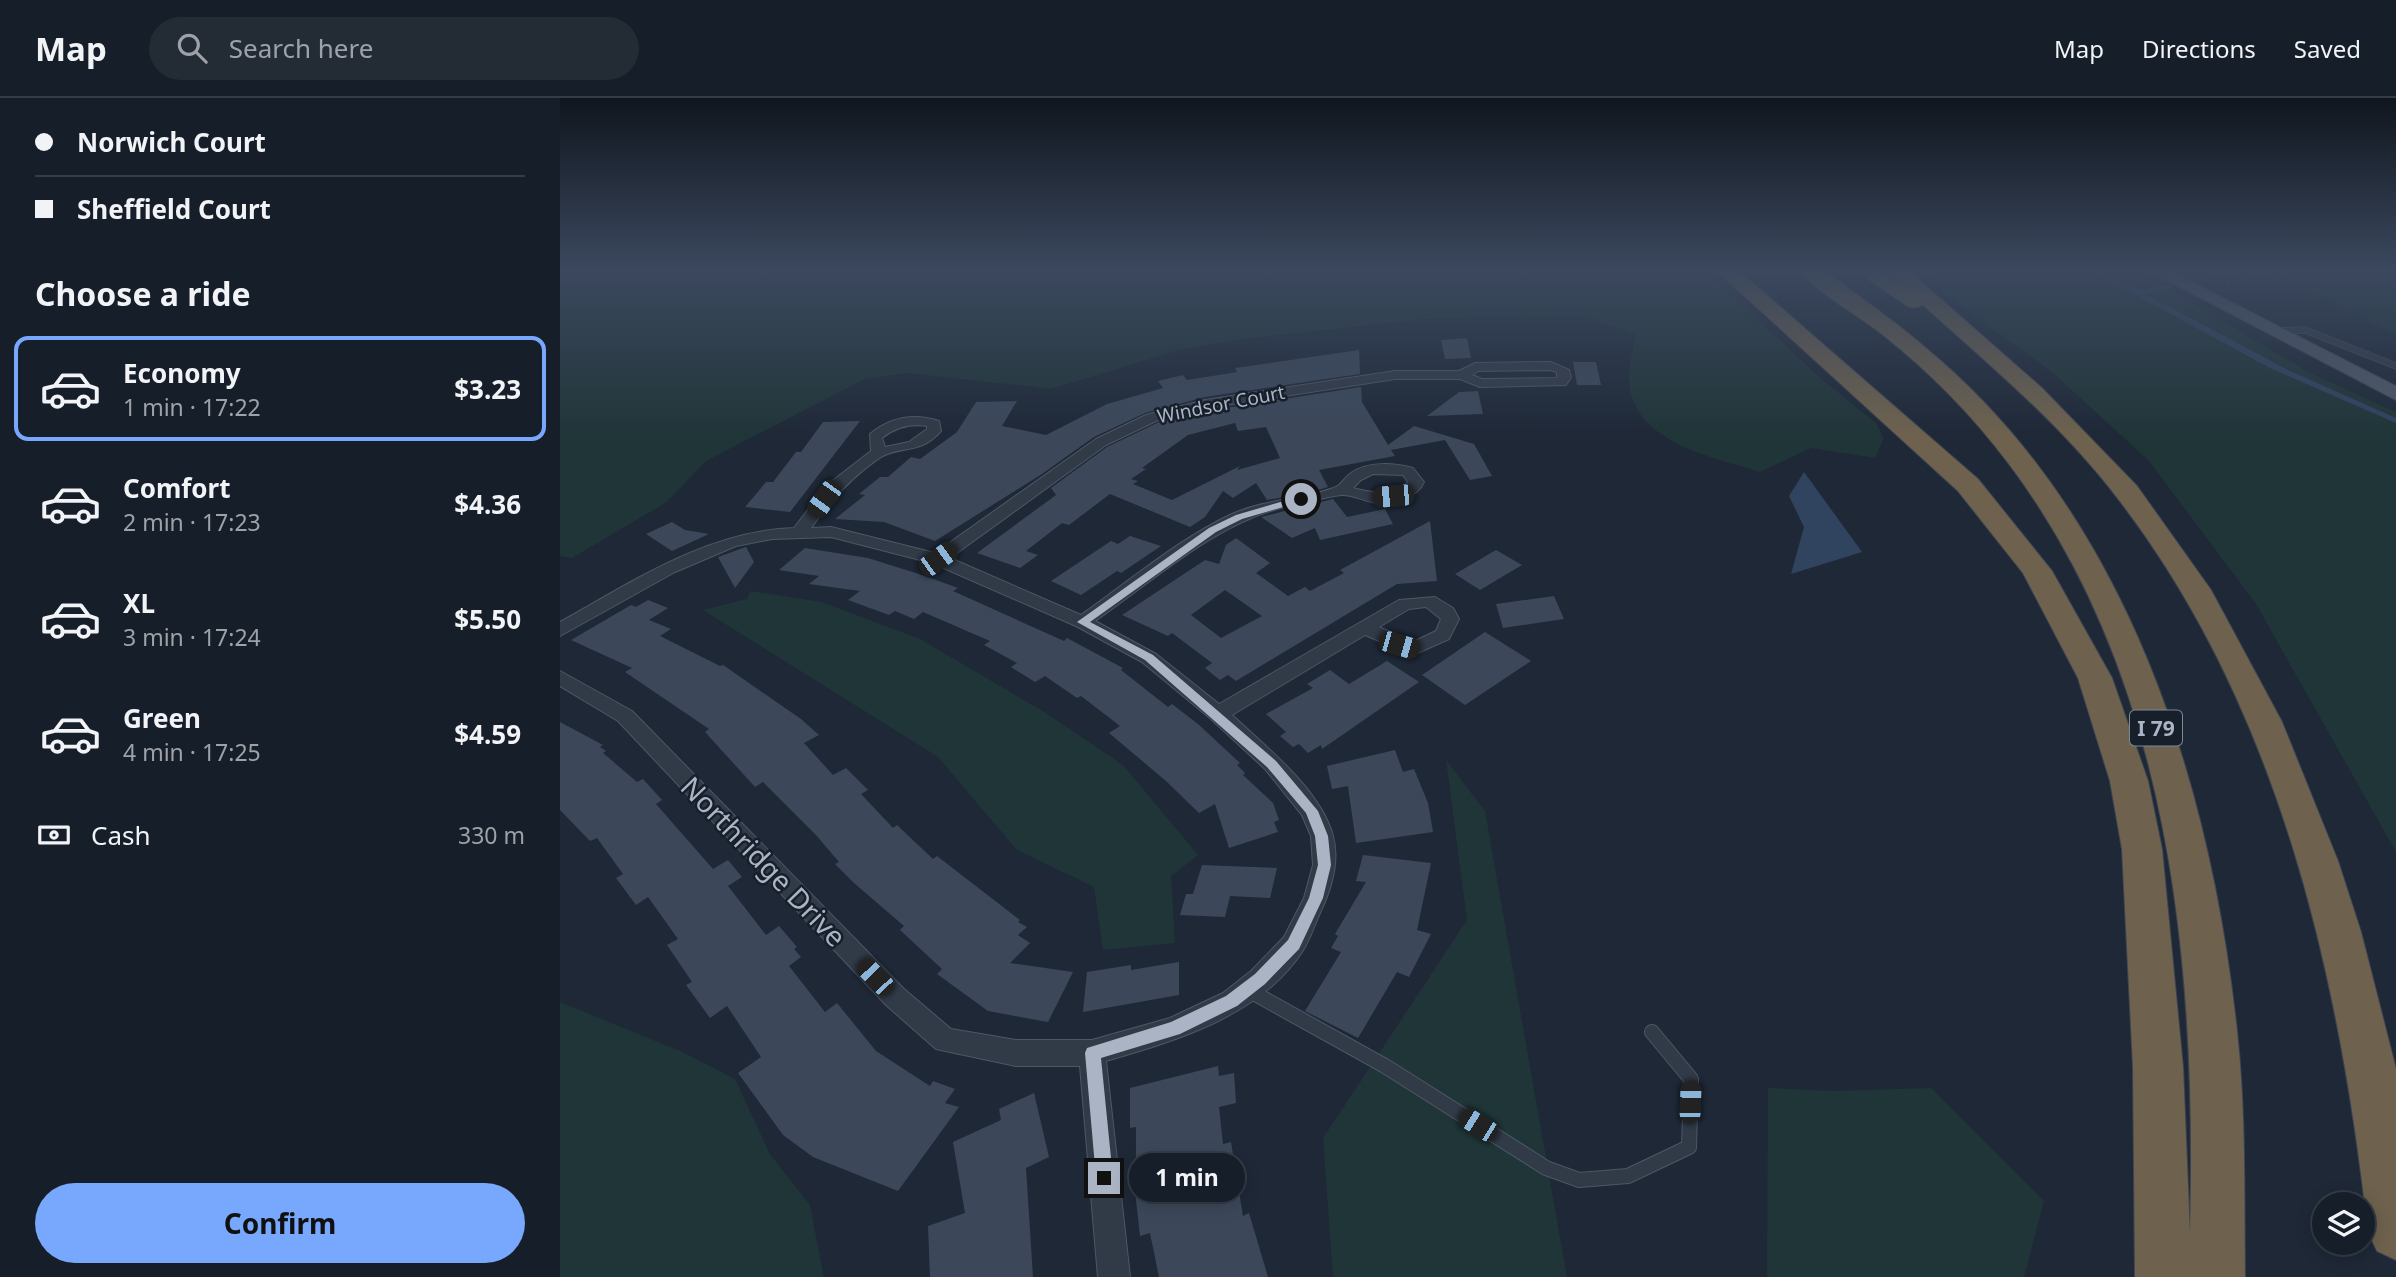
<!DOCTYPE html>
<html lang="en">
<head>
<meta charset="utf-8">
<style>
  body { margin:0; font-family:"Noto Sans",sans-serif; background:#232b35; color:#f1f3f6; height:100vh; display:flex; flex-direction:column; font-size:26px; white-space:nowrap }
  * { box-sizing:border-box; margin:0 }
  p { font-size:23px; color:#9ea2a8 }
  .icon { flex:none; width:38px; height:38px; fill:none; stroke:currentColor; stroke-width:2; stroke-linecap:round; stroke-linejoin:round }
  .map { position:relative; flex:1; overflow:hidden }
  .side { display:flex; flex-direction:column; background:#161e29; width:560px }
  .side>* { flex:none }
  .hud { display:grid; align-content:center; height:154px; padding:0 35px; background:#161e29 }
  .fabs { position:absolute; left:1752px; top:1094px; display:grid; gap:14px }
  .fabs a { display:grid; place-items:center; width:63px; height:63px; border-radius:50%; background:#161e29; box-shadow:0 4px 18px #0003,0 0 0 2px #353c46; font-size:35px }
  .end { position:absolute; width:32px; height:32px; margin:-16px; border:9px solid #abb4c5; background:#111; box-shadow:0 0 0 4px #111 }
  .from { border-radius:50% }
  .bubble { position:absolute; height:49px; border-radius:24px; background:#161e29; box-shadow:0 4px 18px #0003,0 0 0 2px #353c46; font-size:23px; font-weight:700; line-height:49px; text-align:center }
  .car { position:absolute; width:21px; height:42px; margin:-21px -10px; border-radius:9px; box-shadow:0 0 5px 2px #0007; background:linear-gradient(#222 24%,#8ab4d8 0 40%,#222 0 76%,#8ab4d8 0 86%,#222 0) }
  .hud b { display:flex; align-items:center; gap:24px; height:66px; font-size:26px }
  .hud b+b { border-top:2px solid #353c46 }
  .hud i { width:18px; height:18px; background:#f1f3f6 }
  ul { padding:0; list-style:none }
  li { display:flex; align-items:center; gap:21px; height:105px; margin:0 14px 10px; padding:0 21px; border:4px solid transparent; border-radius:14px }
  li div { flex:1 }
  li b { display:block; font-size:26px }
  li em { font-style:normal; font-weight:700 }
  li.selected { border-color:#77a8fd }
  li>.icon { width:63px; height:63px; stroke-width:1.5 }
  h2 { padding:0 35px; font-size:32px; line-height:84px }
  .pay { display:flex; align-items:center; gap:18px; height:77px; padding:0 35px; font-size:26px }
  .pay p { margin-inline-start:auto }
  .button { display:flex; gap:14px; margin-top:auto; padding:14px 35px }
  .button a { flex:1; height:80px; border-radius:42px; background:#77a8fd; color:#111; font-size:28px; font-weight:700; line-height:80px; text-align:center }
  header { display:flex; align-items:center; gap:42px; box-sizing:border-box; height:98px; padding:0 35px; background:#161e29; border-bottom:2px solid #353c46 }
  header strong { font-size:33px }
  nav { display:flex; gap:38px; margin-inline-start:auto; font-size:24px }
  .search { width:490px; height:63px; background:#232b35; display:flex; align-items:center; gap:18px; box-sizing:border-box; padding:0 24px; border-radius:38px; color:#9ea2a8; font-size:26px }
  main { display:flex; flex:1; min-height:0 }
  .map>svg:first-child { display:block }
  .green { fill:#203538 }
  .water { fill:#30435f }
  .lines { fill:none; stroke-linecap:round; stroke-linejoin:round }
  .stream { stroke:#30435f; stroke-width:4.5 }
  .building { fill:#3c485a; fill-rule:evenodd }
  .lane-far1-casing { stroke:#4f5766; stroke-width:7 }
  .lane-casing { stroke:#4f5766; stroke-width:16 }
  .street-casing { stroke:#4f5766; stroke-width:2 }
  .primary-casing { stroke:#3b4351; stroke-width:2 }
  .highway-casing { stroke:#3c4452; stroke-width:2 }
  .path { stroke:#3d5255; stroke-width:2.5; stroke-dasharray:3.5 3.5; stroke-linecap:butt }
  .lane-far1 { stroke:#313a47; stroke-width:6 }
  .lane { stroke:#313a47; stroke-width:14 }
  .street { fill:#313a47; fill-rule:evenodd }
  .primary { fill:#4f5968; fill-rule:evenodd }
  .highway { fill:#6e624e; fill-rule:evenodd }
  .route { fill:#abb4c5 }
  .labels { text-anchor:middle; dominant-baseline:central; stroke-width:5; stroke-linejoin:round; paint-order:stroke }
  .far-street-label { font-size:19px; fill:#abb4c5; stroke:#171f2b }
  .shield { fill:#171f2b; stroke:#7f8797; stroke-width:2 }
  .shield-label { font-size:21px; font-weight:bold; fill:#abb4c5 }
  .near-street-label { font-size:28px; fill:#abb4c5; stroke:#171f2b }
</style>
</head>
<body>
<header>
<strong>Map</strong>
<div class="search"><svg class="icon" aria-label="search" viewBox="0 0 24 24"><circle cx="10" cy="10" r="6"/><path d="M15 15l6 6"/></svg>Search here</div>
<nav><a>Map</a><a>Directions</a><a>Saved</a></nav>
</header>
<main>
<section class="side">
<div class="hud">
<b><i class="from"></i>Norwich Court</b>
<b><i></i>Sheffield Court</b>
</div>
<h2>Choose a ride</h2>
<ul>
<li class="selected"><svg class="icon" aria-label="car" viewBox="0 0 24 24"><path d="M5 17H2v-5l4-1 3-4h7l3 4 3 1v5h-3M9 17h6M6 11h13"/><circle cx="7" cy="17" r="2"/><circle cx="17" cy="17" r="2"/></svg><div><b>Economy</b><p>1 min · 17:22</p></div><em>$3.23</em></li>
<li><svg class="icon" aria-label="car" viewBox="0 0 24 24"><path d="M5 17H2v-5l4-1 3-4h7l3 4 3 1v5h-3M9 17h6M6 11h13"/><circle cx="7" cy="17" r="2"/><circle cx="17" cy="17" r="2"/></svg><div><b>Comfort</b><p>2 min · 17:23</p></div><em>$4.36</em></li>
<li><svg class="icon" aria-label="car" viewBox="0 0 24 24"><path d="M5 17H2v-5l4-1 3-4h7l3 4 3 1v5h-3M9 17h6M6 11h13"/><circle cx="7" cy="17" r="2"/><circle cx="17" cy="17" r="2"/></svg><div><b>XL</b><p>3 min · 17:24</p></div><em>$5.50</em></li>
<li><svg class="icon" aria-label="car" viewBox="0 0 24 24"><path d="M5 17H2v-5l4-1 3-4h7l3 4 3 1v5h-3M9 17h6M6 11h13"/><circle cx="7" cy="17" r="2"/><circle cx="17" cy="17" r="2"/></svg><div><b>Green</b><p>4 min · 17:25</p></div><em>$4.59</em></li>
</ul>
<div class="pay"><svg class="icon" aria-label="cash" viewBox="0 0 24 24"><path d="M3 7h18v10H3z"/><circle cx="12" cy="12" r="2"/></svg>Cash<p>330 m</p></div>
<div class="button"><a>Confirm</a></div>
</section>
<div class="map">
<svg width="1836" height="1179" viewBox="0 0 1836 1179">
  <rect width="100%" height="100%" fill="#1e2837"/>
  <g class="green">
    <path d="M0,173h372l35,8 19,-8h720l113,106 57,46 8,15 -9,20 -64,-10 -51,24c-51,-16 -136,-31 -131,-101 1,-12 5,-25 6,-37l-52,-18 -148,2 -202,22 -54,10 -128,39 -144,-16 -42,6 -159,82 -39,41 -95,56 -12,-2z"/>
    <path d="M1366,173h212l172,102 86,39v440l-140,-248 -107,-143 -98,-90 -107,-77z"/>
    <path d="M1677,173h159v64l-81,-41z"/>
    <path d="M190,493l72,11 98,37 126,74 77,52 75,90 -27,21 4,67 -72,7 -9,-63 -77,-37 -79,-93 -235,-147 44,-11z"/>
    <path d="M886,662l39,51 82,466h-234l-10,-139 144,-218z"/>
    <path d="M0,904l120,49 55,28 35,75 40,51 14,72h-264z"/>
    <path d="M1208,990l65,3 98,-3 113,113 -20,76h-257z"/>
  </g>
  <g class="water">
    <path d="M1532,173h10l186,99 108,48v5l-126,-55z"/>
    <path d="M1244,374l58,80 -71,22 13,-47 -15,-31z"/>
  </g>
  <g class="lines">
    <g class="stream">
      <path d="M1636,182l17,-9"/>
      <path d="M1578,195l32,-6"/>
    </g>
  </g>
  <g class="building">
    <path d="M907,240l4,20 -26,1 -4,-19z"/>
    <path d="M799,252l1,24 -155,23 -60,16 -51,24 -52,37 -107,67 -51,-19 -49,-3 30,-24 -6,-1 21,-17h8l23,-20 9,2 37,-27 19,-30 41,-1 -15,25 44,9 61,-31 56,-16 -5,-7 25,-6 4,5 50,-8 -2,-4z"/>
    <path d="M1013,264h23l5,23h-24z"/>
    <path d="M801,289l1,15 26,43 26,-19 60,18 18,32 -22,4 -25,-40 -54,10 4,6 -76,14 9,17 -17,5 -44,8 -11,-17 -23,15 -10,-7 -18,26 -15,10 -80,-33 -41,31 -7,-2 -36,28 12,4 -18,13 -43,-15 79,-58 -5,-7 56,-41 50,-24 50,-12zM675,325l3,8 28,-4 14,31 -43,12 3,-4 -68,34 -39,-16 5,-3 -7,-2 15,-10 -4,-1 46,-33z"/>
    <path d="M918,293l5,23 -56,2 32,-24z"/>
    <path d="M300,323l-70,91 -45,-5 21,-25h7l23,-30h5l22,-30z"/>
    <path d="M773,401l14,18 38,-8 8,15 -73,16 -5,-12 -23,10 -31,-21z"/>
    <path d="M870,423l7,60 -40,3 -161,97 -8,-6 -8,5 -15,-12 7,-5 -40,-30 -4,3 -46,-21 83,-55 14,4 7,-19 10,-7 34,25 -14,10 32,23 17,-9 5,4 34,-18 -4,-3zM665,492l37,26 -41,22 -30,-23z"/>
    <path d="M112,424l13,8 24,4 -37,17 -26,-17z"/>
    <path d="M570,438l31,10 -40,27 -4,-2 -36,24 -30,-14 60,-40 7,3z"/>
    <path d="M186,449l8,15 -19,26 -17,-31z"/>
    <path d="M245,450l63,10 57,18 33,12 -5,3 111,50 3,-3 56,30 -2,2 47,37 4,-3 26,20 42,39 -3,2 8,8 -2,2 30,28 6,17 -5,2 4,10 -49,16 -14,-44 -16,9 -33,-32 -57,-48 11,-7 -39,-30 -4,2 -32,-22 -10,6 -24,-15 6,-4 -33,-18 6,-4 -67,-29 -9,7 -19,-8 -6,4 -41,-15 12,-9 -51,-7 10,-8 -40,-6z"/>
    <path d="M936,452l26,15 -42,25 -25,-16z"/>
    <path d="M994,498l10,23 -61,9 -7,-24z"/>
    <path d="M88,502l20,8 -19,12 22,9 -11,7 60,30 3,-1 78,54 18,16 -15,8 29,32 13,-7 22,22 -7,4 32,34 4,-3 36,34 4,-3 83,64 -2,2 9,5 -9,8 12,8 -20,20 63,9 -25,50 -60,-11 -51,-37 5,-5 -42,-39 4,-4 -50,-43 -19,-19 4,-2 -23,-27 -53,-53 -8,5 -50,-55 4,-3 -84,-57 7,-4 -61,-28 60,-35 5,2z"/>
    <path d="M925,534l46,29 -66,44 -43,-30z"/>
    <path d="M827,563l32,21 -97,67 -1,-4 -13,8 -9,-9 -6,3 -13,-11 6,-4 -20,-18 47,-26 -6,-4 23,-14 19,14z"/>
    <path d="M0,624l43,23 -3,2 6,4 -3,2 34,29 6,-3 19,21 -6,4 57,65 15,-9 14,17 -14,9 38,49 13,-9 18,21 -3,2 7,8 -12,9 36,46 12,-9 39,48 54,35 3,-5 22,8 -10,14 14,4 -61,84 -85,-34 -30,-22 -45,-62 23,-16 -34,-51 -17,12 -24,-33 6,-3 -25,-37 11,-6 -30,-42 -12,8 -20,-27 7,-4 -26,-36 -7,3 -30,-31z"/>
    <path d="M835,652l8,22 11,-3 14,34 5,29 -77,11 -8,-57 -16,3 -5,-23z"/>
    <path d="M803,757l68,8 -14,67 14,4 -22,43 -12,-5 -39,66 -53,-27 36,-59 -10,-4 7,-12 -3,-2 31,-52 -10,-1z"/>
    <path d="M642,767l75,3 -7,30 -40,-2 -5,21 -45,-2 6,-21h7z"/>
    <path d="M619,864v33l-96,17 4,-40 44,-7v5z"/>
    <path d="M658,968l1,10 15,-3 2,30 -17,4 4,37 8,-2 12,74 6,-3 19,64h-109l-9,-44 -10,3 -7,-63 3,-1v-45l-6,1v-40z"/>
    <path d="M474,995l15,64 -23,11 7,109h-103l-2,-51 37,-13 -12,-71 48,-22 -2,-11z"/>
  </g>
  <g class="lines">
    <defs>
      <path id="lane-far1" d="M1714,233l31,-1 91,36"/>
      <path id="lane" d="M690,893l135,75 161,102 33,12 49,-4 61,-29 2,-68 -39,-47"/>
      <path id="street" d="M991,264l18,8 2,7 -5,8 -86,2 -20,-8h-65l-189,29 -50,13 -50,24 -156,113 131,57c47,-33 99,-77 151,-101 34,-15 73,-15 104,-27 5,-2 9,-10 15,-14 17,-12 43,-10 62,-5l11,14c-6,16 -31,21 -46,21 -13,-1 -25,-9 -37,-8 -16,2 -32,7 -48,10 -75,15 -137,74 -198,116l61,33 63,50 180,-104 36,-3 18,11 6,11 -10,20 -36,16 -48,-20 -133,80c33,31 89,75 101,121 7,26 -2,54 -13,77 -6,13 -10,27 -18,39 -42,64 -127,89 -196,109l24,216h-32l-18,-211h-64l-80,-17 -50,-44 -268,-284 -58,-35v-15l72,40 272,278 47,40 65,11h76l78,-22 53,-25 28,-22 33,-34 20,-39 9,-33 -2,-29 -9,-21 -37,-46 -54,-50 -69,-57 -66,-36 -144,-63 -101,-26 -59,2 -36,7 -61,26 -115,64v-14c74,-41 147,-91 234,-94l33,-43 44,-34 -1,-17c21,-17 44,-21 69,-13l2,10c-21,24 -39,14 -60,26 -29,19 -50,43 -70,71l20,-1 104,26 161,-114 50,-24 59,-15 190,-29h64l16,-8zM990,272l7,2v6l-75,1 -10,-4 6,-4zM359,327l8,1v3l-18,13 -24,5 -3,-9c11,-9 22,-13 37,-13zM813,376l30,1 5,7c-11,17 -38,10 -55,6l8,-8zM866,509l15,12 -5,12 -23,11 -34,-15 30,-18z"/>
      <path id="primary" d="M1589,173h21l226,115v14z"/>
      <g id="highway">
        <path d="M1157,173h22l239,208 74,92 60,107 36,103 14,68 21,218 7,167c7,-263 -17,-552 -181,-770 -36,-48 -79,-92 -126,-129 -22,-18 -67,-43 -83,-64 7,0 18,-2 24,1 8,2 17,11 24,16 27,20 54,39 79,61 200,166 283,432 310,682 9,82 7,164 8,246h-110l-2,-210 -11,-218 -12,-68 -32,-103 -55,-105 -65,-82z"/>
        <path d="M1296,173h24l20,13 -13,-13h22l133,117 95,98 74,104 71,132 56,139 23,71 35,137v191l-19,-9 -9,-19c-28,-256 -89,-524 -249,-732 -56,-74 -128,-134 -196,-195l-9,3 -7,-2z"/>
      </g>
    </defs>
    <use href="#lane-far1" class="lane-far1-casing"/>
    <use href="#lane" class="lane-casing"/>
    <use href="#street" class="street-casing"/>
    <use href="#primary" class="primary-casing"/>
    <use href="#highway" class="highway-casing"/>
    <path class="path" d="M1659,185l25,-3"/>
    <use href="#lane-far1" class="lane-far1"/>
    <use href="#lane" class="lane"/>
    <use href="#street" class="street"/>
    <use href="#primary" class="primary"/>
    <use href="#highway" class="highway"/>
  </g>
  <linearGradient id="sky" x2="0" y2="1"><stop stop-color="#10161e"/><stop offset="0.51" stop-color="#3b485e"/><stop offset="1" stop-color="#3b485e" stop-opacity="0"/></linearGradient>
  <rect width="1836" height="338" fill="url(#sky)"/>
  <path class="route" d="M741,398l3,5 -62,18 -26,13 -126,90 63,33 123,106 42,50 10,25 3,29 -8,33 -24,51 -34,35 -28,22 -57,28 -79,24 12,120 -2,6 -7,2 -6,-2 -2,-6 -11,-125 2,-5 84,-26 55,-26 29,-22 33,-34 21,-42 9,-33 -3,-29 -9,-23 -39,-46 -122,-107 -68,-38 132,-94 27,-13z"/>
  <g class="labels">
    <g class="far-street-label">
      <text transform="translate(661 306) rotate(-11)">Windsor Court</text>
    </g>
    <rect class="shield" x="1570" y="612.5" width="52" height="35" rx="5"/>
    <g class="shield-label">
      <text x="1596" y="630">I 79</text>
    </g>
    <g class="near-street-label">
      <text transform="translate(204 763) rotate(46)">Northridge Drive</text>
    </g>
  </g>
</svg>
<div class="fabs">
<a><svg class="icon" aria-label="layers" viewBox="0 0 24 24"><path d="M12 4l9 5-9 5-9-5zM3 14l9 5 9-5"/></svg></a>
</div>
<i class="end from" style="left:741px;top:401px"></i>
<i class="end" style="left:544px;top:1080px"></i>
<div class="bubble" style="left:569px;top:1055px;width:116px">1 min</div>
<i class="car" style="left:833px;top:398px;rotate:265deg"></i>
<i class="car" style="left:264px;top:401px;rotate:216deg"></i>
<i class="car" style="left:378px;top:461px;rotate:54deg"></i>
<i class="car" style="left:839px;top:547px;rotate:106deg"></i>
<i class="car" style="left:315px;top:879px;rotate:316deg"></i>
<i class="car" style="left:1130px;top:1004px;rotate:2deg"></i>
<i class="car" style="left:918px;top:1027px;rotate:302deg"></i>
</div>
</main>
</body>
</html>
